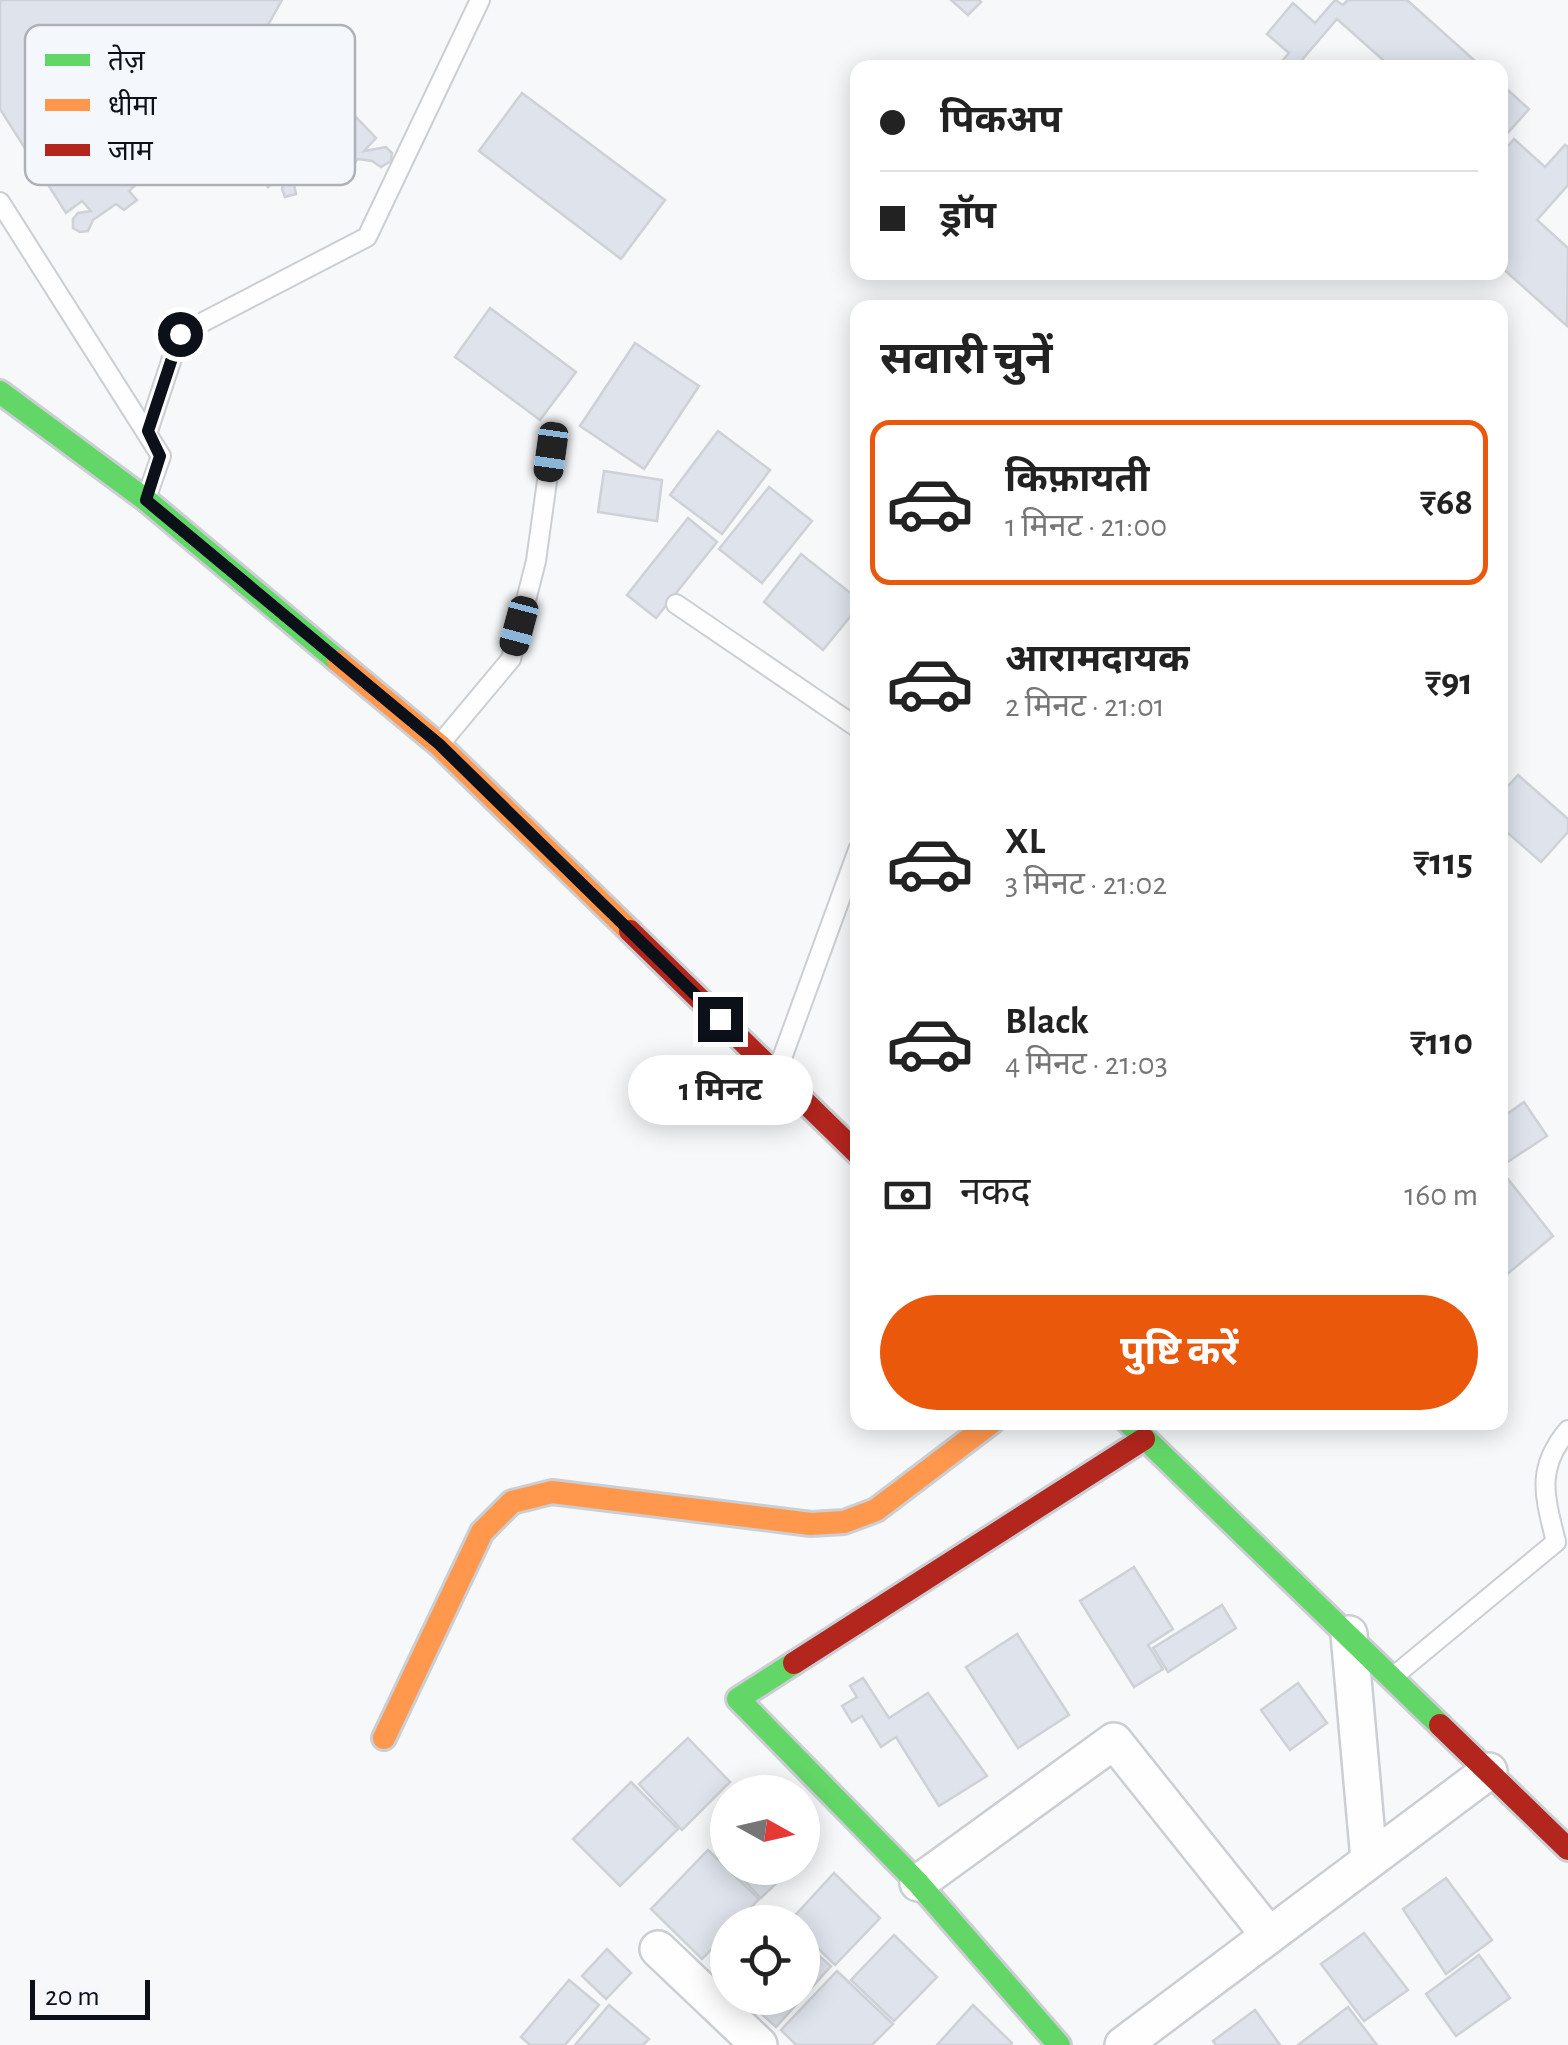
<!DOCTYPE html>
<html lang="hi">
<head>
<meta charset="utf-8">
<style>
  body { margin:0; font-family:"Alegreya Sans","Noto Sans Devanagari",sans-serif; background:#f2f2f2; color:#222; height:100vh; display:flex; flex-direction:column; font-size:38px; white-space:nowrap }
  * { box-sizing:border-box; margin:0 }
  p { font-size:32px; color:#767676 }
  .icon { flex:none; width:55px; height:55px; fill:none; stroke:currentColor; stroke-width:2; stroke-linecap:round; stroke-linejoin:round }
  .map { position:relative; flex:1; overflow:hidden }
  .drawer { position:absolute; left:850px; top:300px; width:658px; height:1130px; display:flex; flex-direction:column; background:#fff; border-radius:20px; box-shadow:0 5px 25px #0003 }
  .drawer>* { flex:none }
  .hud { position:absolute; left:850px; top:60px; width:658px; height:220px; border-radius:20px; box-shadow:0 5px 25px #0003; display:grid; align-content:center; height:220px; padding:0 30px; background:#fff }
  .needle { width:65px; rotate:98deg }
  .controls { position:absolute; left:710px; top:1775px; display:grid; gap:20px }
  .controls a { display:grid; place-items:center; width:110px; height:110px; border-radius:50%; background:#fff; box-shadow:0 5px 25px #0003; font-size:50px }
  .scale { position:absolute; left:30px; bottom:25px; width:120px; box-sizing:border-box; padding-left:10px; border:5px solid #0c1018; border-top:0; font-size:28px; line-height:35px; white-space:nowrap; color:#0c1018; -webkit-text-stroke:8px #f4f7fc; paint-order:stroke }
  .end { position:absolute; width:45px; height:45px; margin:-22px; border:12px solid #0c1018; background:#fff; box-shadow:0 0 0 5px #fff }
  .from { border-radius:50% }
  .bubble { position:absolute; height:70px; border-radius:35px; background:#fff; box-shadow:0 5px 25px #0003; font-size:32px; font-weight:700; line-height:70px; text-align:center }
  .car { position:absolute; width:30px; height:60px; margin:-30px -15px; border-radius:12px; box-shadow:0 0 8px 2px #0007; background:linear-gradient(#222 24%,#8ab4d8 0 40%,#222 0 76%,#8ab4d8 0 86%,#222 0) }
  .hud b { display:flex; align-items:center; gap:35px; height:95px; font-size:38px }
  .hud b+b { border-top:2px solid #e0e0e0 }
  .hud i { width:25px; height:25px; background:#222 }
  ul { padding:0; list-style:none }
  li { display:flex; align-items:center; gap:30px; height:165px; margin:0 20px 15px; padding:0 10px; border:5px solid transparent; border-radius:20px }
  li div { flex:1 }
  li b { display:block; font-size:38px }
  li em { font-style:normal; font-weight:700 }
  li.selected { border-color:#ea580c }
  li>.icon { width:90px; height:90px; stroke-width:1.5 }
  h2 { padding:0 30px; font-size:45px; line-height:120px }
  .pay { display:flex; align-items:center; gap:25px; height:110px; padding:0 30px; font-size:38px }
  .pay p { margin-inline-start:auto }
  .primary-button { display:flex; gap:20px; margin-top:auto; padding:20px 30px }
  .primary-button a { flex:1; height:115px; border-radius:60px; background:#ea580c; color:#fff; font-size:40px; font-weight:700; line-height:115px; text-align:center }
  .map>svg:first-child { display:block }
  .building { fill:#dee3ec; stroke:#ced2d6; stroke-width:2.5 }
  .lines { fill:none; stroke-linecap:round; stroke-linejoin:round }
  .lane-casing { stroke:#cbced3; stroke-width:22 }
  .street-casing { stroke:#cbced3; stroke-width:40 }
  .fast-casing { stroke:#cbced3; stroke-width:28 }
  .slow-casing { stroke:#cbced3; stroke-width:28 }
  .jam-casing { stroke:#cbced3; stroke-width:28 }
  .lane { stroke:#fefefe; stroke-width:18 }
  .street { stroke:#fefefe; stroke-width:35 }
  .fast { stroke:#63d668; stroke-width:22 }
  .slow { stroke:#ff974d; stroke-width:22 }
  .jam { stroke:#b3261e; stroke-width:22 }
  .route { stroke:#0c1018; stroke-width:12 }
  .key { fill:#f4f7fc; stroke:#aeb2b8; stroke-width:2.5 }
  .key-label { font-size:28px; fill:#0c1018 }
</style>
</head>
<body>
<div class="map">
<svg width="1568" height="2045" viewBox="0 0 1568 2045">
  <rect width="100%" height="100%" fill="#f6f8fa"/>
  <g class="building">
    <path d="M0,0h282l-14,25 108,113 -12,13 22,-4 6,6 -1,8 -10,6 -9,-6 -14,-2 -9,11h-34l-22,9 3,15 -11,3 -3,-8 3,-12 -6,-1 -11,11 -76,-110 -15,11 -57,-60 -18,9 78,71 -31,44 7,14 -27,25 8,9 -13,10 -8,-6 -23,16 -5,11 -8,1 -7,-4v-9l5,-6 13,-2 -9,-10 -16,12 -66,-104z"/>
    <path d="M951,0h28l2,2 -13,13z"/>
    <path d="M1335,0l8,5 5,-5h59l76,68h-91l-55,-49 -42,49h-19l13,-15 -22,-19 26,-31 22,20z"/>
    <path d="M1500,83l29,26 -29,33z"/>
    <path d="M522,93l143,107 -44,59 -142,-108z"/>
    <path d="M1514,139l31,28 20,-22 3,2v38l-31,35 31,28 -1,78 -67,-60v-111z"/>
    <path d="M490,308l86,64 -36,48 -85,-63z"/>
    <path d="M635,343l64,43 -55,83 -64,-43z"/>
    <path d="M718,431l52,39 -48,64 -52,-39z"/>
    <path d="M604,471l58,9 -5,41 -59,-9z"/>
    <path d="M769,487l43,34 -50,62 -43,-34z"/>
    <path d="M688,518l29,24 -61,76 -29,-23z"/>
    <path d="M801,554l57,45v8l-35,43 -59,-48z"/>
    <path d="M1518,775l50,44v13l-27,30 -41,-36v-31z"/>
    <path d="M1524,1102l23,34 -47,31v-48z"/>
    <path d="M1500,1169l53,67 -53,44z"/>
    <path d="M1134,1567l39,62 -25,16 15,24 -29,18 -54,-86z"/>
    <path d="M1222,1605l14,23 -68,44 -15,-24z"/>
    <path d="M1017,1634l52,81 -51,33 -52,-81z"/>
    <path d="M863,1678l26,40 39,-25 59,83 -48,30 -43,-69 -15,10 -19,-31 -10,6 -10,-16 15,-9 -7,-11z"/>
    <path d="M1298,1683l29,40 -37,27 -29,-40z"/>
    <path d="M688,1738l42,44 -48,48 -43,-46z"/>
    <path d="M631,1782l47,47 -58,57 -47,-47z"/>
    <path d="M708,1850l51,49 -22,23h-9v10l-26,27 -51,-50z"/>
    <path d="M732,1868h60l-31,30z"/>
    <path d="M834,1873l46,45 -45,47 -33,-32v-11l-12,-1z"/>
    <path d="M1446,1878l46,62 -46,34 -43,-65z"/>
    <path d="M1364,1933l44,57 -44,31 -43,-57z"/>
    <path d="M894,1935l43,42 -43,44 -43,-41z"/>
    <path d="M802,1941l29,25 -55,61 -32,-29h58z"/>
    <path d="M607,1949l24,24 -25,26 -24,-23z"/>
    <path d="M1479,1955l31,43 -54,38 -30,-42z"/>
    <path d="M837,1971l56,53 -21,21h-76l-15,-15z"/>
    <path d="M569,1980l30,25 -34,40h-35l-9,-8z"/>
    <path d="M609,2005l40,34 -6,6h-68z"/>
    <path d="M973,2005l39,38 -1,2h-74z"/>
    <path d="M1348,2007l29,38h-79z"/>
    <path d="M1255,2010l25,35h-64l-3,-4z"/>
  </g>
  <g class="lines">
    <defs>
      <g id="lane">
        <path d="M0,202l161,254 -15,43"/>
        <path d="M148,431l32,-97 187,-97 113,-237"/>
        <path d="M676,604l182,124"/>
        <path d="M440,744l71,-85 25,-98 15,-109"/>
        <path d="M778,1069l80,-219"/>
        <path d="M1556,1542c-11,-45 -21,-73 12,-112"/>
        <path d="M1394,1676l162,-134"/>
      </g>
      <g id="street">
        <path d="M1349,1634l20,226"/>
        <path d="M918,1883l196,-142 155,194"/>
        <path d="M658,1949l101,96"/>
        <path d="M1123,2045l366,-274"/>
      </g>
      <g id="fast">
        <path d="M0,392l146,108 192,161"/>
        <path d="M1128,1422l312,303"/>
        <path d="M794,1663l-56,36 180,184 141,162"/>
      </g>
      <g id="slow">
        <path d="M338,661l101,84 191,186"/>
        <path d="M384,1738l98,-206 30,-30 40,-10 259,32 33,-2 32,-12 116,-88"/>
      </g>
      <g id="jam">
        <path d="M630,931l228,223"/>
        <path d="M794,1663l350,-224"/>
        <path d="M1440,1725l128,124"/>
      </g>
    </defs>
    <use href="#lane" class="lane-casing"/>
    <use href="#street" class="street-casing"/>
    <use href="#fast" class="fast-casing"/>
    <use href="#slow" class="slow-casing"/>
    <use href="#jam" class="jam-casing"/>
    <use href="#lane" class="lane"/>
    <use href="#street" class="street"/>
    <use href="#fast" class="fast"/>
    <use href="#slow" class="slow"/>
    <use href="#jam" class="jam"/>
  </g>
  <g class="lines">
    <path class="route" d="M180,334l-32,97 12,25 -14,44 293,244 281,275"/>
  </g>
  <rect x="25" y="25" width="330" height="160" rx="15" class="key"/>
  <rect x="45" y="54" width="45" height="12" fill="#63d668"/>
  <rect x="45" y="99" width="45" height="12" fill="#ff974d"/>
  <rect x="45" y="144" width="45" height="12" fill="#b3261e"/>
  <g class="key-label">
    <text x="108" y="70">तेज़</text>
    <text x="108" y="115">धीमा</text>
    <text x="108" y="160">जाम</text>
  </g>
</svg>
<div class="controls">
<a><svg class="needle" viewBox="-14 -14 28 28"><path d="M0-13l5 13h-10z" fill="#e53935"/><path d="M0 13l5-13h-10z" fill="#767676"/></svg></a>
<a><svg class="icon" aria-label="locate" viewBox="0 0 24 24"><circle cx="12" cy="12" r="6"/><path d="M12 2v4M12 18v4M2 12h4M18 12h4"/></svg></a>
</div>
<div class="scale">20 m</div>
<i class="end from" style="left:180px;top:334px"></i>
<i class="end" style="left:720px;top:1019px"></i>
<div class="bubble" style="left:628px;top:1055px;width:185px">1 मिनट</div>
<i class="car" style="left:551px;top:452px;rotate:188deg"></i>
<i class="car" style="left:519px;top:626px;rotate:195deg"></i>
<div class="hud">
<b><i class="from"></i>पिकअप</b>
<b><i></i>ड्रॉप</b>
</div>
<section class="drawer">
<h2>सवारी चुनें</h2>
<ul>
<li class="selected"><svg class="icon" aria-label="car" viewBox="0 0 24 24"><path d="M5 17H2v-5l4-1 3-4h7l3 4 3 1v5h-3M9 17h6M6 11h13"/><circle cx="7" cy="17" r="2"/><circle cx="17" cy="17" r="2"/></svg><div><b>किफ़ायती</b><p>1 मिनट · 21:00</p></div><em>₹68</em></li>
<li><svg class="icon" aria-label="car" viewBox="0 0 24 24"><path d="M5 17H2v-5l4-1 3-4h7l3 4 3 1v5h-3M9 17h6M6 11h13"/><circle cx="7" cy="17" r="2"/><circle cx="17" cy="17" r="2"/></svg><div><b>आरामदायक</b><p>2 मिनट · 21:01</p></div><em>₹91</em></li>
<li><svg class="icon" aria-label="car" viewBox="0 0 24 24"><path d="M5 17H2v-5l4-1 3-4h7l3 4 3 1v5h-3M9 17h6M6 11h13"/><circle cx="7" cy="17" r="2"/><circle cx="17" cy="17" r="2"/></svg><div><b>XL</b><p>3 मिनट · 21:02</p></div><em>₹115</em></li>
<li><svg class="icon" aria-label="car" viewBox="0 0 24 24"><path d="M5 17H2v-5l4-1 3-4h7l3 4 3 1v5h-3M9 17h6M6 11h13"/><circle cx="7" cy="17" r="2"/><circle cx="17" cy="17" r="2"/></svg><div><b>Black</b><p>4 मिनट · 21:03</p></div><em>₹110</em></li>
</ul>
<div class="pay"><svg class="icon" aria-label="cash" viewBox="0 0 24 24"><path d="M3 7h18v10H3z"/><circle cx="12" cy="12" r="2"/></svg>नकद<p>160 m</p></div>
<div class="primary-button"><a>पुष्टि करें</a></div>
</section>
</div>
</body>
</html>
